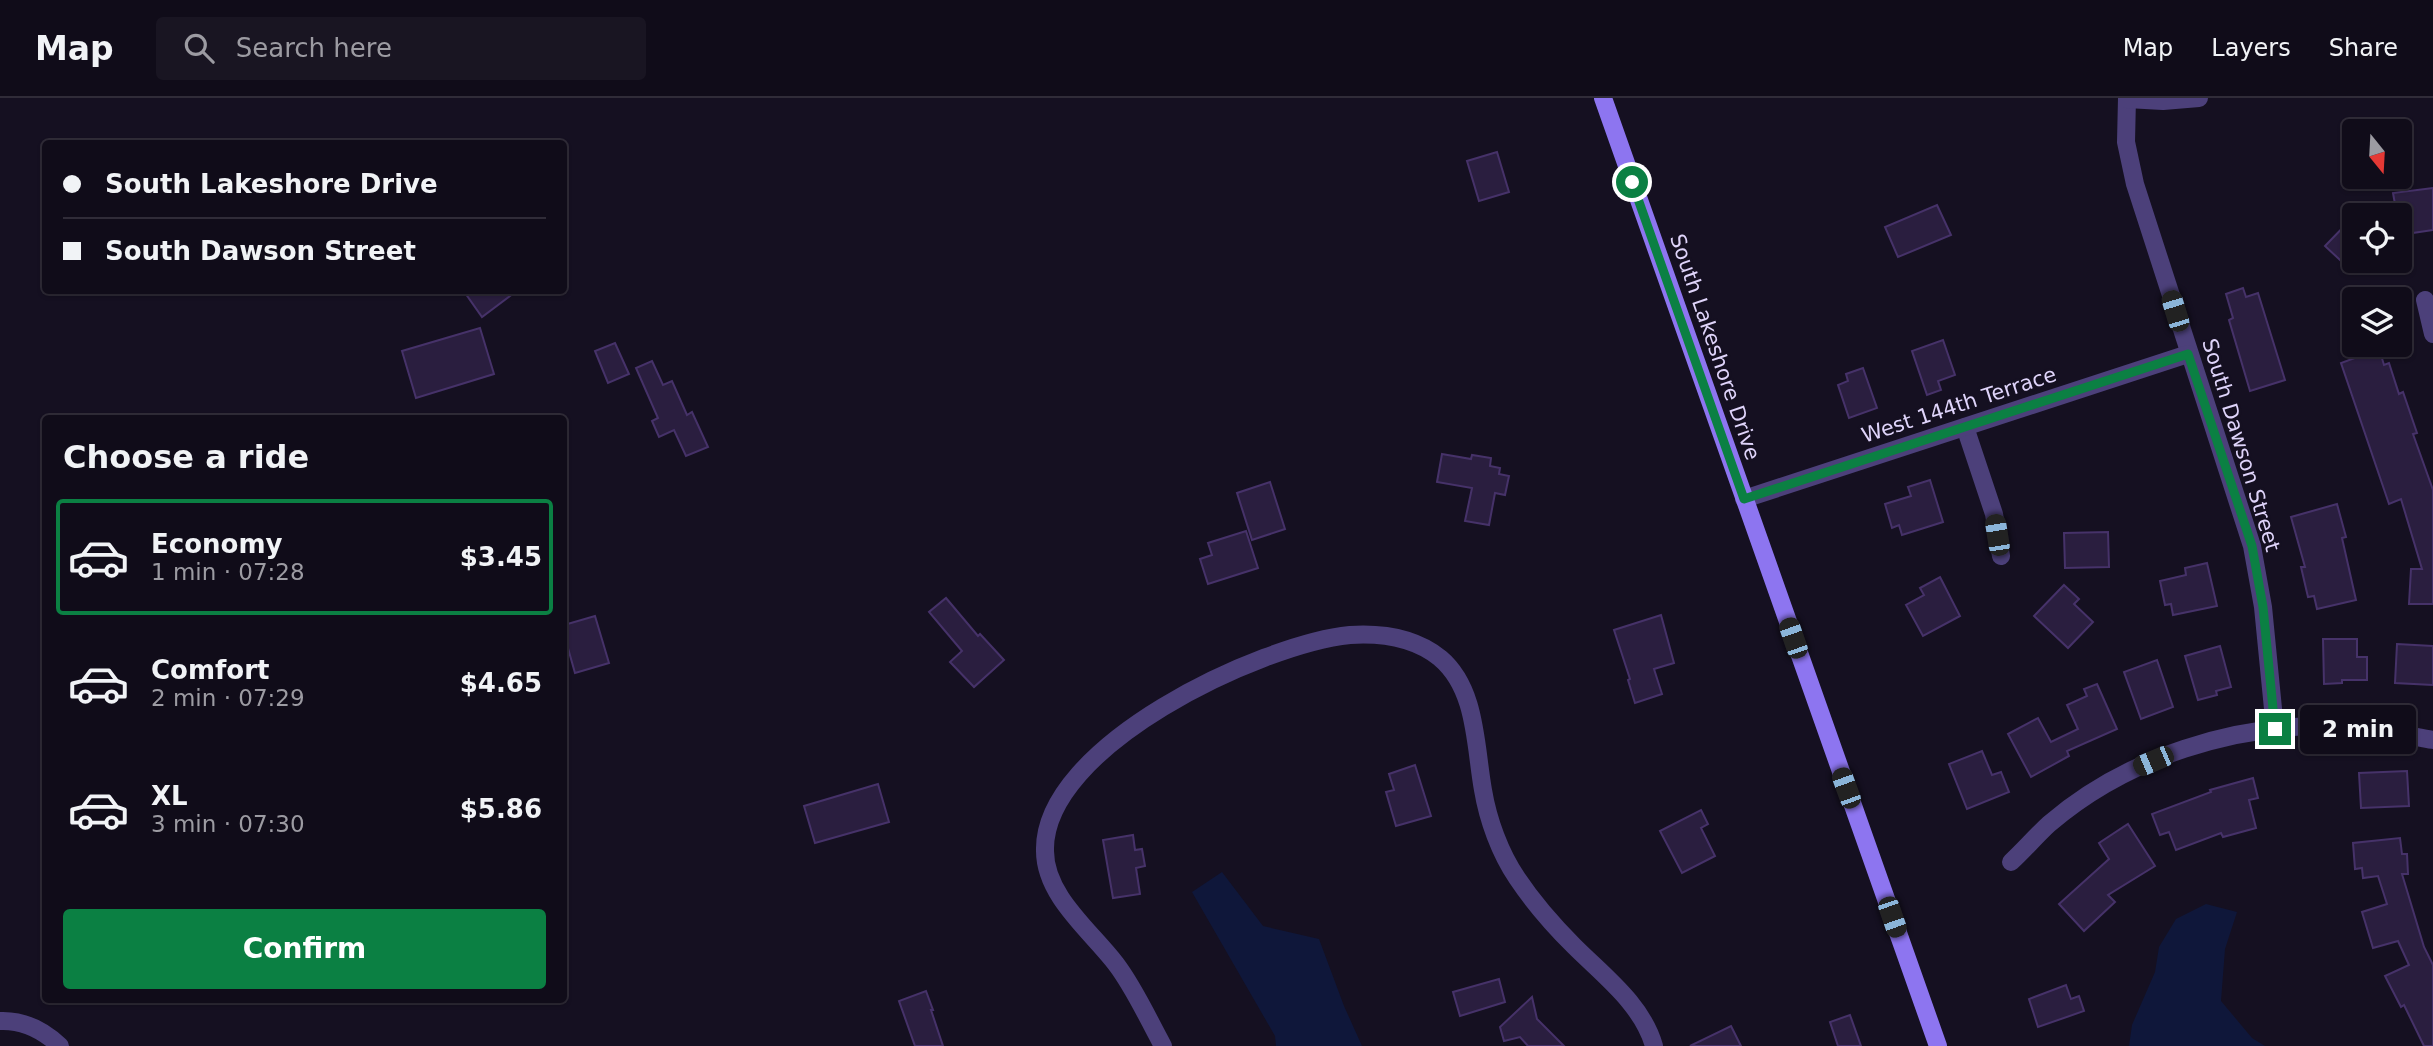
<!DOCTYPE html>
<html lang="en">
<head>
<meta charset="utf-8">
<style>
  body { margin:0; font-family:"DejaVu Sans",sans-serif; background:#191522; color:#f1f3f6; height:100vh; display:flex; flex-direction:column; font-size:26px; white-space:nowrap }
  * { box-sizing:border-box; margin:0 }
  p { font-size:23px; color:#9c9ba2 }
  .icon { flex:none; width:38px; height:38px; fill:none; stroke:currentColor; stroke-width:2; stroke-linecap:round; stroke-linejoin:round }
  .map { position:relative; flex:1; overflow:hidden }
  .sheet { position:absolute; left:42px; top:317px; width:525px; height:588px; display:flex; flex-direction:column; background:#100c19; border-radius:7px; box-shadow:0 2px 5px #0004,0 0 0 2px #302c38 }
  .sheet>* { flex:none }
  .hud { position:absolute; left:42px; top:42px; width:525px; height:154px; border-radius:7px; box-shadow:0 2px 5px #0004,0 0 0 2px #302c38; display:grid; align-content:center; height:154px; padding:0 21px; background:#100c19 }
  .needle { width:46px; rotate:162deg }
  .fabs { position:absolute; left:2342px; top:21px; display:grid; gap:14px }
  .fabs a { display:grid; place-items:center; width:70px; height:70px; border-radius:7px; background:#100c19; box-shadow:0 2px 5px #0004,0 0 0 2px #302c38; font-size:35px }
  .end { position:absolute; width:32px; height:32px; margin:-16px; border:9px solid #0b8043; background:#fff; box-shadow:0 0 0 4px #fff }
  .from { border-radius:50% }
  .bubble { position:absolute; height:49px; border-radius:7px; background:#100c19; box-shadow:0 2px 5px #0004,0 0 0 2px #302c38; font-size:23px; font-weight:600; line-height:49px; text-align:center }
  .car { position:absolute; width:21px; height:42px; margin:-21px -10px; border-radius:9px; box-shadow:0 0 5px 2px #0007; background:linear-gradient(#222 24%,#8ab4d8 0 40%,#222 0 76%,#8ab4d8 0 86%,#222 0) }
  .hud b { display:flex; align-items:center; gap:24px; height:66px; font-size:26px }
  .hud b+b { border-top:2px solid #302c38 }
  .hud i { width:18px; height:18px; background:#f1f3f6 }
  ul { padding:0; list-style:none }
  li { display:flex; align-items:center; gap:21px; height:116px; margin:0 14px 10px; padding:0 7px; border:4px solid transparent; border-radius:7px }
  li div { flex:1 }
  li b { display:block; font-size:26px }
  li em { font-style:normal; font-weight:600 }
  li.active { border-color:#0b8043 }
  li>.icon { width:63px; height:63px; stroke-width:1.5 }
  h2 { padding:0 21px; font-size:32px; line-height:84px }
  .action { display:flex; gap:14px; margin-top:auto; padding:14px 21px }
  .action a { flex:1; height:80px; border-radius:7px; background:#0b8043; color:#fff; font-size:28px; font-weight:600; line-height:80px; text-align:center }
  header { display:flex; align-items:center; gap:42px; box-sizing:border-box; height:98px; padding:0 35px; background:#100c19; border-bottom:2px solid #302c38 }
  header strong { font-size:33px }
  nav { display:flex; gap:38px; margin-inline-start:auto; font-size:24px }
  .search { width:490px; height:63px; background:#191522; display:flex; align-items:center; gap:18px; box-sizing:border-box; padding:0 24px; border-radius:7px; color:#9c9ba2; font-size:26px }
  .map>svg:first-child { display:block }
  .water { fill:#0f173a }
  .building { fill:#2a1e3f; stroke:#463269; stroke-width:2 }
  .lines { fill:none; stroke-linecap:round; stroke-linejoin:round }
  .street { stroke:#4c407a; stroke-width:18 }
  .secondary { stroke:#8d75f0; stroke-width:18 }
  .route { stroke:#0b8043; stroke-width:9 }
  .labels { text-anchor:middle; dominant-baseline:central; stroke-width:5; stroke-linejoin:round; paint-order:stroke }
  .street-label { font-size:21px; fill:#dfd4fa; stroke:#151021 }
</style>
</head>
<body>
<header>
<strong>Map</strong>
<div class="search"><svg class="icon" aria-label="search" viewBox="0 0 24 24"><circle cx="10" cy="10" r="6"/><path d="M15 15l6 6"/></svg>Search here</div>
<nav><a>Map</a><a>Layers</a><a>Share</a></nav>
</header>
<div class="map">
<svg width="2433" height="948" viewBox="0 0 2433 948">
  <rect width="100%" height="100%" fill="#151021"/>
  <g class="water">
    <path d="M1222,774l41,54 56,13 25,67 18,40h-86l-1,-10 -83,-144z"/>
    <path d="M2206,806l31,8 -12,37 -4,52 31,37 13,8h-136l3,-21 23,-53 4,-25 17,-28z"/>
  </g>
  <g class="building">
    <path d="M1497,54l12,40 -30,9 -12,-40z"/>
    <path d="M2433,90v42l-34,5v-20h-2l-4,-22z"/>
    <path d="M1937,107l14,30 -53,22 -13,-30z"/>
    <path d="M2354,118v57l-29,-27z"/>
    <path d="M2243,190l3,9 12,-4 27,87 -35,11 -21,-71 4,-2 -7,-24z"/>
    <path d="M463,192h55l-36,27z"/>
    <path d="M480,230l14,46 -78,24 -14,-47z"/>
    <path d="M1943,242l12,35 -17,6 3,9 -14,5 -15,-44z"/>
    <path d="M615,245l14,31 -21,9 -13,-32z"/>
    <path d="M2367,247h11l6,20 5,-2 10,31 4,-2 14,41 -4,1 20,56v114h-24l2,-35h11l-21,-70 -12,5 -48,-141 19,-7 -2,-8z"/>
    <path d="M652,263l11,24 9,-4 15,34 5,-3 16,35 -22,9 -12,-26 -15,7 -7,-16 6,-3 -22,-50z"/>
    <path d="M1863,270l14,40 -28,10 -11,-33 10,-4 -2,-7z"/>
    <path d="M1442,356l29,5 1,-4 19,3 -1,8 10,2 -1,6 10,2 -4,19 -10,-2 -6,32 -24,-4 7,-33 -35,-6z"/>
    <path d="M1930,382l13,42 -41,13 -3,-10 -7,3 -7,-24 26,-8 -3,-9z"/>
    <path d="M1270,384l15,47 -33,11 -15,-47z"/>
    <path d="M2337,406l9,33 -4,1 14,62 -39,9 -3,-13 -6,1 -7,-30h4l-14,-50z"/>
    <path d="M1246,433l12,37 -50,16 -8,-25 12,-4 -4,-12z"/>
    <path d="M2108,434l1,35 -44,1 -1,-35z"/>
    <path d="M2207,465l10,43 -44,9 -2,-11 -6,1 -5,-24 26,-6 -1,-7z"/>
    <path d="M1940,479l20,39 -37,20 -17,-31 18,-10 -4,-7z"/>
    <path d="M2064,487l15,14 -5,5 19,18 -25,26 -34,-32z"/>
    <path d="M946,500l32,38 2,-2 24,26 -30,27 -24,-25 12,-11 -33,-39z"/>
    <path d="M1661,517l13,48 -20,6 8,25 -27,9 -7,-23 2,-1 -16,-49z"/>
    <path d="M595,518l14,47 -34,10 -11,-39v-9z"/>
    <path d="M2323,541h34v18h10v23h-25v3l-18,1z"/>
    <path d="M2397,546l36,2v39l-38,-2z"/>
    <path d="M2220,548l11,41 -15,4 1,4 -19,5 -13,-44z"/>
    <path d="M2157,562l16,47 -32,12 -17,-47z"/>
    <path d="M2097,586l20,45 -50,22 2,5 -38,21 -23,-43 30,-16 13,24 27,-13 -11,-24 20,-9 -3,-7z"/>
    <path d="M1982,653l10,24 9,-3 8,20 -42,17 -18,-45z"/>
    <path d="M1415,667l16,51 -35,10 -10,-34 8,-2 -5,-16z"/>
    <path d="M2407,673l2,35 -48,2 -2,-35z"/>
    <path d="M2253,680l5,20 -9,2 7,28 -33,9 -2,-4 -45,17 -7,-18 -9,3 -8,-21 59,-22 -1,-2z"/>
    <path d="M878,686l11,38 -74,21 -11,-37z"/>
    <path d="M1701,712l7,14 -7,4 14,28 -33,17 -22,-42z"/>
    <path d="M2128,726l27,42 -47,29 7,7 -31,29 -25,-27 50,-45 -10,-16z"/>
    <path d="M1133,737l2,15 7,-1 3,17 -9,2 4,26 -27,4 -10,-58z"/>
    <path d="M2400,740l2,16h5l1,20h-6l22,73 9,18v81h-9l-20,-41 -3,2 -16,-31 24,-11 -11,-24 -25,7 -11,-36 25,-8 -9,-28 -15,2 -1,-10 -7,1 -2,-26z"/>
    <path d="M1499,881l6,23 -45,14 -7,-24z"/>
    <path d="M2066,887l5,14 8,-3 5,15 -46,16 -9,-28z"/>
    <path d="M926,893l7,19h-2l12,36h-28l-16,-45z"/>
    <path d="M1532,899l5,22 27,27h-36l-8,-9 -16,4 -4,-14z"/>
    <path d="M1850,917l11,31h-23l-8,-24z"/>
    <path d="M1731,928l10,20h-51z"/>
  </g>
  <g class="lines">
    <g class="street">
      <path d="M2127,0l-1,44 9,42 117,362 11,61 12,122"/>
      <path d="M2127,1l36,2 36,-3"/>
      <path d="M2425,202l8,34"/>
      <path d="M1965,329l29,87 7,42"/>
      <path d="M1744,401l444,-145"/>
      <path d="M2011,764c13,-12 25,-26 38,-38 78,-67 187,-101 289,-98 32,1 63,8 95,14"/>
      <path d="M0,923c24,-1 43,9 60,25"/>
      <path d="M1163,948c-15,-27 -28,-57 -47,-82 -25,-33 -71,-68 -71,-113 -3,-105 216,-207 305,-216 31,-2 65,3 90,23 37,31 35,88 43,132 5,30 17,63 34,88 16,24 36,47 57,68 30,30 68,58 80,100"/>
    </g>
    <path class="secondary" d="M1603,0l335,948"/>
  </g>
  <g class="lines">
    <path class="route" d="M1632,84l112,317 444,-145 64,192 11,61 12,122"/>
  </g>
  <g class="labels">
    <g class="street-label">
      <text transform="translate(1715 249) rotate(71)">South Lakeshore Drive</text>
      <text transform="translate(1959 307) rotate(-18)">West 144th Terrace</text>
      <text transform="translate(2241 347) rotate(73)">South Dawson Street</text>
    </g>
  </g>
</svg>
<div class="fabs">
<a><svg class="needle" viewBox="-14 -14 28 28"><path d="M0-13l5 13h-10z" fill="#e53935"/><path d="M0 13l5-13h-10z" fill="#9c9ba2"/></svg></a>
<a><svg class="icon" aria-label="locate" viewBox="0 0 24 24"><circle cx="12" cy="12" r="6"/><path d="M12 2v4M12 18v4M2 12h4M18 12h4"/></svg></a>
<a><svg class="icon" aria-label="layers" viewBox="0 0 24 24"><path d="M12 4l9 5-9 5-9-5zM3 14l9 5 9-5"/></svg></a>
</div>
<i class="end from" style="left:1632px;top:84px"></i>
<i class="end" style="left:2275px;top:631px"></i>
<div class="bubble" style="left:2300px;top:607px;width:116px">2 min</div>
<i class="car" style="left:2175px;top:213px;rotate:343deg"></i>
<i class="car" style="left:1997px;top:437px;rotate:351deg"></i>
<i class="car" style="left:1793px;top:540px;rotate:341deg"></i>
<i class="car" style="left:2153px;top:663px;rotate:247deg"></i>
<i class="car" style="left:1846px;top:690px;rotate:340deg"></i>
<i class="car" style="left:1892px;top:819px;rotate:161deg"></i>
<div class="hud">
<b><i class="from"></i>South Lakeshore Drive</b>
<b><i></i>South Dawson Street</b>
</div>
<section class="sheet">
<h2>Choose a ride</h2>
<ul>
<li class="active"><svg class="icon" aria-label="car" viewBox="0 0 24 24"><path d="M5 17H2v-5l4-1 3-4h7l3 4 3 1v5h-3M9 17h6M6 11h13"/><circle cx="7" cy="17" r="2"/><circle cx="17" cy="17" r="2"/></svg><div><b>Economy</b><p>1 min · 07:28</p></div><em>$3.45</em></li>
<li><svg class="icon" aria-label="car" viewBox="0 0 24 24"><path d="M5 17H2v-5l4-1 3-4h7l3 4 3 1v5h-3M9 17h6M6 11h13"/><circle cx="7" cy="17" r="2"/><circle cx="17" cy="17" r="2"/></svg><div><b>Comfort</b><p>2 min · 07:29</p></div><em>$4.65</em></li>
<li><svg class="icon" aria-label="car" viewBox="0 0 24 24"><path d="M5 17H2v-5l4-1 3-4h7l3 4 3 1v5h-3M9 17h6M6 11h13"/><circle cx="7" cy="17" r="2"/><circle cx="17" cy="17" r="2"/></svg><div><b>XL</b><p>3 min · 07:30</p></div><em>$5.86</em></li>
</ul>
<div class="action"><a>Confirm</a></div>
</section>
</div>
</body>
</html>
